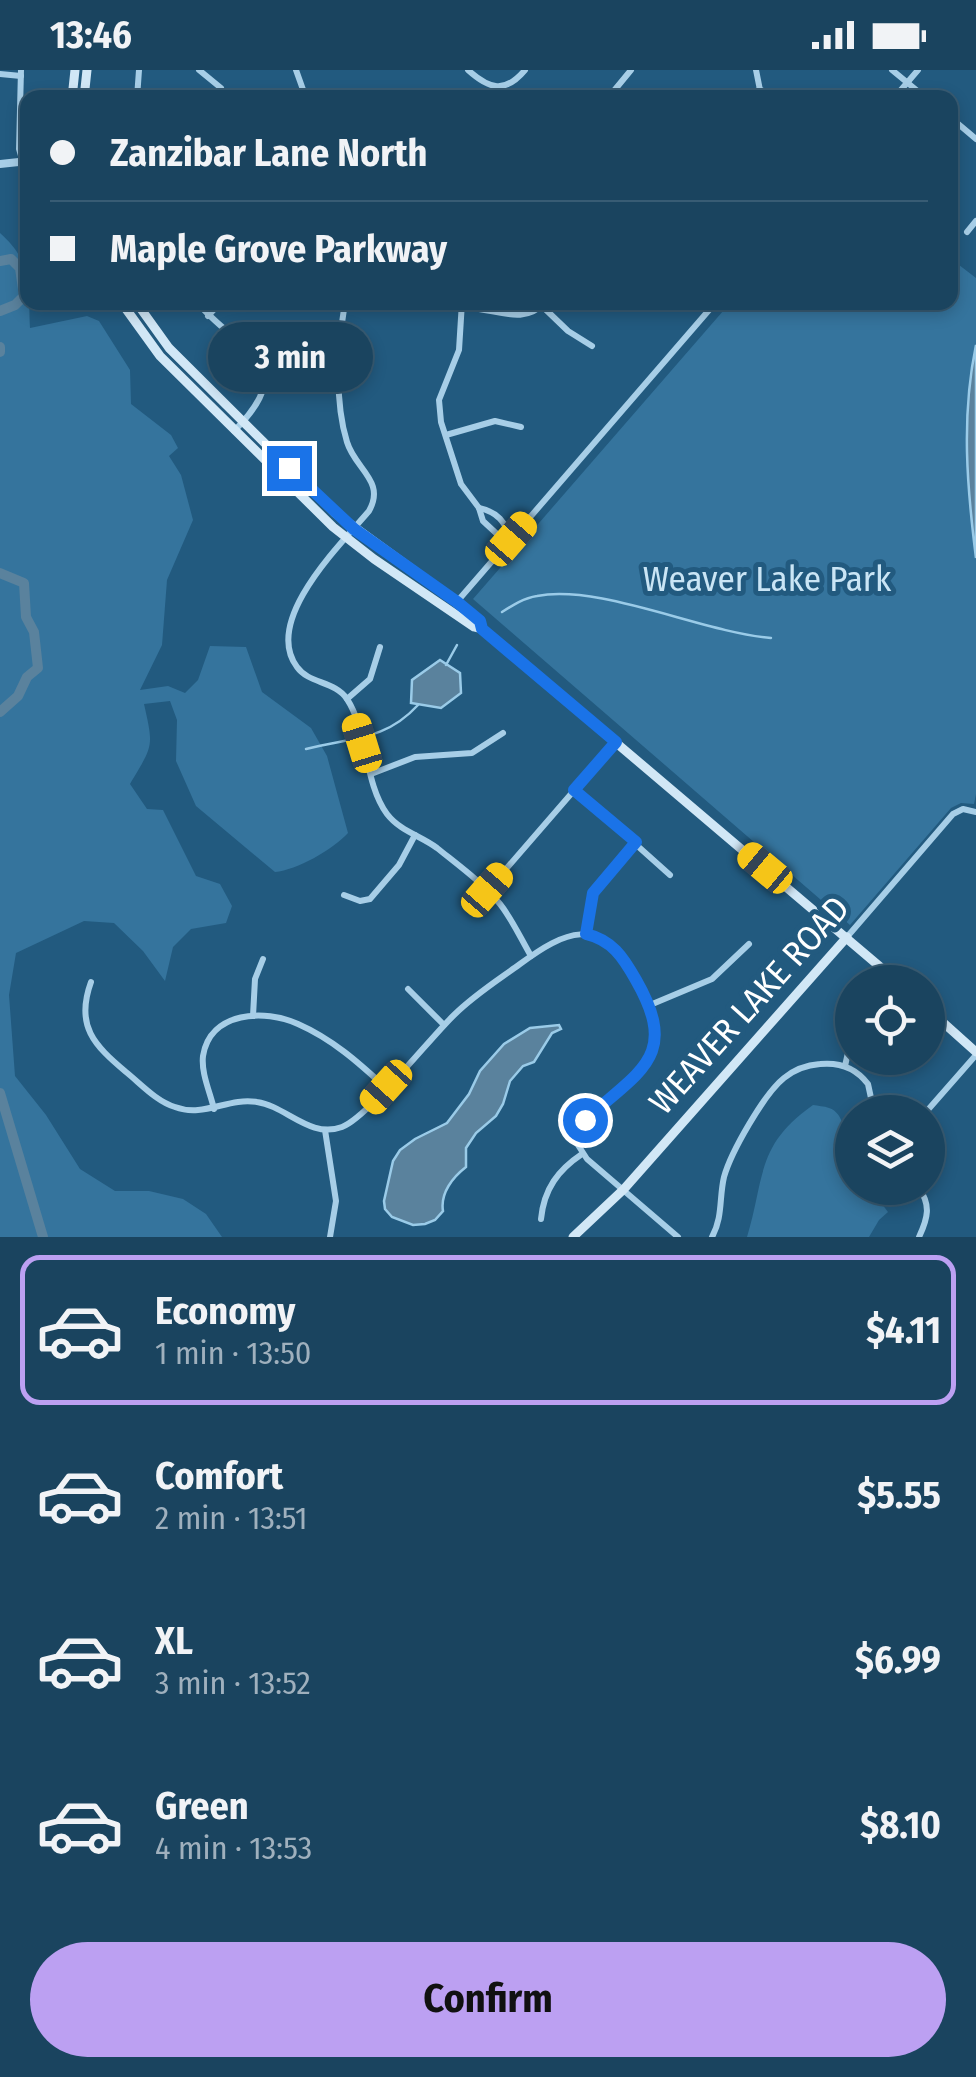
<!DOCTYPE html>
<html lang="en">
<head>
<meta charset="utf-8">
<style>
  body { margin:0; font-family:"Fira Sans Condensed",sans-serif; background:#234b65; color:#f1f3f6; height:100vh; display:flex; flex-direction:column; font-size:38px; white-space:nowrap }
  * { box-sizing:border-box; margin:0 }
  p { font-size:32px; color:#9fb0bd }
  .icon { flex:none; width:55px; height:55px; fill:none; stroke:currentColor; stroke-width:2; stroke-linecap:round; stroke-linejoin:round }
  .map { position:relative; height:1167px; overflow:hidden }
  .panel { display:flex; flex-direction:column; background:#1a445f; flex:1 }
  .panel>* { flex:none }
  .banner { position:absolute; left:20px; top:20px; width:938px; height:220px; border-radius:20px; box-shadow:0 5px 15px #0003,0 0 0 2px #385c74; display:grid; align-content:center; height:220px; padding:0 30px; background:#1a445f }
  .fabs { position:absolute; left:835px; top:895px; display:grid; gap:20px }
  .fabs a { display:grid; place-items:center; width:110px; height:110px; border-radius:50%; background:#1a445f; box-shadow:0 5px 15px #0003,0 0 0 2px #385c74; font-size:50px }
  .end { position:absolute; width:45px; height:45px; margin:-22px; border:12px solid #1a73e8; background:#fff; box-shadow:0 0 0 5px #fff }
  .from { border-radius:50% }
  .bubble { position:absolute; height:70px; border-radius:35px; background:#1a445f; box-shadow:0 5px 15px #0003,0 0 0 2px #385c74; font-size:32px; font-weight:700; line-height:70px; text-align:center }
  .car { position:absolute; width:30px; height:60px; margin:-30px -15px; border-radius:12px; box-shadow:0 0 8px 2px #0007; background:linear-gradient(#f5c518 24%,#345 0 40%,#f5c518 0 76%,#345 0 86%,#f5c518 0) }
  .banner b { display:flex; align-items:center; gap:35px; height:95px; font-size:38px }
  .banner b+b { border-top:2px solid #385c74 }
  .banner i { width:25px; height:25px; background:#f1f3f6 }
  ul { padding:18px 0 0; list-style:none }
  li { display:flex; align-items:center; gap:30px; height:150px; margin:0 20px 15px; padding:0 10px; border:5px solid transparent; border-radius:20px }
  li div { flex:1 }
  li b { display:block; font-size:38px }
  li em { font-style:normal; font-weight:700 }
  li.selected { border-color:#bca0f2 }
  li>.icon { width:90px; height:90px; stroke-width:1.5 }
  .cta { display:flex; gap:20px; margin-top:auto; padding:20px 30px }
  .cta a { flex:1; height:115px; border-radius:60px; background:#bca0f2; color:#111; font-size:40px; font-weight:700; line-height:115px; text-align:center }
  .status { display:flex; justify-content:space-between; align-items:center; height:70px; padding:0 50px; background:#1a445f; direction:ltr }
  .status svg { height:28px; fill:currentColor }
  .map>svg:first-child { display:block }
  .green { fill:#35749d }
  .water { fill:#5a829d; stroke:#9acbe8; stroke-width:2.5 }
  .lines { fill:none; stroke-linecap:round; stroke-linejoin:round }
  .stream { stroke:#9acbe8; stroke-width:2.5 }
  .river { stroke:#5a829d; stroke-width:10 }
  .minor { stroke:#a7cee7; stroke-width:6 }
  .tertiary { stroke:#a7cee7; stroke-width:8 }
  .secondary { stroke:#d1e7f6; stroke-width:9 }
  .route { stroke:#1a73e8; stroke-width:12 }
  .labels { text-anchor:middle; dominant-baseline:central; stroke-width:10; stroke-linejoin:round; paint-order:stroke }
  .park-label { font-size:35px; fill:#cae5f5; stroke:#225a7f }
  .street-label { font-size:35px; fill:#fff; stroke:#225a7f }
</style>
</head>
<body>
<div class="status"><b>13:46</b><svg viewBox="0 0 49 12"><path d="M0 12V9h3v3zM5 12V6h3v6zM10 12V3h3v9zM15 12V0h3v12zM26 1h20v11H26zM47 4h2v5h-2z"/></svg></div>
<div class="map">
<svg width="976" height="1167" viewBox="0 0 976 1167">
  <rect width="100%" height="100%" fill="#225a7f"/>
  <g class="green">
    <path d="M0,163c34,30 28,54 30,95l57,-12 12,5 31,49 1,34 40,31 7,13 -9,8 12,19 12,45 -26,60 -5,65 -22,45 28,-4 17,7 13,-13 12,-34 36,1 16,45 49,36 16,28 21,77c-16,17 -51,37 -73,39l-79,-66 -20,-45 1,-41 -7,-19 -26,3c10,44 9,41 -14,80l17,25 16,1 33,66 24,8 12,22 -6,17 -35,6 -18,18 -8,34 -22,-30 -29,-28 -30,-2 -68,32 -7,42 6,81 31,39 34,54 35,22h34l34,8 23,15 16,23h-222z"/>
    <path d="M950,188l26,20v67l-8,53 -2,58 10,102v236l-2,10 -13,-1 -10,5 -101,117 -377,-326 257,-296 220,-1z"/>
    <path d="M813,1035c5,1 11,1 16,3 23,7 16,57 17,75l18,16 18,5 6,8 -9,8 -10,17h-122c18,-60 9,-92 66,-132z"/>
  </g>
  <g class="water">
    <path d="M976,275v213c-9,-71 -15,-141 0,-213z"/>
    <path d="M440,590l20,13 1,20 -20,15 -30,-5 1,-23z"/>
    <path d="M559,955l2,4 -9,4 -18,29 -11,4 -13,15 -7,23 -7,12 -20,17 -10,15v19c-13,10 -26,26 -23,44l-8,9 -10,4 -12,1 -21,-8 -7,-8 -1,-8 9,-40 7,-11 15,-11 32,-16 22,-29 11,-23 24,-27 26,-16z"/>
  </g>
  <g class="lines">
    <g class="stream">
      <path d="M502,542c11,-7 22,-14 35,-16 64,-12 164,36 234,42"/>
      <path d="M446,595l11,-20"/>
      <path d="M306,679c44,-12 78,-7 112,-44"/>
    </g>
    <g class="river">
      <path d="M0,191l11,-2 9,9 4,28 -9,9 -15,6"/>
      <path d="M0,277v5"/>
      <path d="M0,503l24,10 2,34 8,15 4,36 -11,9 -9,19 -18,16"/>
      <path d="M0,1023l43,144"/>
    </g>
    <g class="minor">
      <path d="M21,0l-2,79 9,31"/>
      <path d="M199,0l22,18"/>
      <path d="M296,0l10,28"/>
      <path d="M468,0c21,19 37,24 57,0"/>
      <path d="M756,0l4,20"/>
      <path d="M892,0l34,28"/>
      <path d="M0,4l21,2"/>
      <path d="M137,28l2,-28"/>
      <path d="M608,28l23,-28"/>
      <path d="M732,28l28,-8 31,8"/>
      <path d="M894,28l24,-28"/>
      <path d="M950,47l26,22"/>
      <path d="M967,162l9,-11"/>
      <path d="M197,232c41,50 106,60 37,129"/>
      <path d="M345,232c-7,44 -11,98 2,140 8,27 39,39 22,69 -27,32 -107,109 -72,156 12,17 38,14 50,32 21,32 17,84 40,115 13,17 34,22 50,34 21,17 46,35 63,56 12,15 21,35 31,52"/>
      <path d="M462,232l-3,48 -20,50 2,22 20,62 18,24 4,13 14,13 14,5"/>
      <path d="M542,236l26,25 24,15"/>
      <path d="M463,238c29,-2 59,20 82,-6"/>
      <path d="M208,246l13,-14"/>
      <path d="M446,365l49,-14 26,6"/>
      <path d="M479,438c19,4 26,14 32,31"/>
      <path d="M455,534l261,-302"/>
      <path d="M347,629l23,-20 10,-32"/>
      <path d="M371,704l44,-17 57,-4 31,-20"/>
      <path d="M575,720l95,85"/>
      <path d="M487,821l129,-149"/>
      <path d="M344,825l16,6 10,-2 29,-34 16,-30"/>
      <path d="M586,864l7,-41 43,-51"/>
      <path d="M847,867l106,-123 10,-5 13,3"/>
      <path d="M91,912c-16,44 3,63 35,90 15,12 30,29 49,35 29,11 53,-10 82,-5 29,4 53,37 85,25 25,-9 88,-89 112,-112 20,-20 44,-35 66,-51 45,-33 79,-49 112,9 12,21 29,43 23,70 -8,36 -53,55 -75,83l-2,19 9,14 91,78"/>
      <path d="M408,919l36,36"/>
      <path d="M650,935l62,-26 37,-35"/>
      <path d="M253,946l2,-37 8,-20"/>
      <path d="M845,996l7,-31"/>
      <path d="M214,1039c-4,-17 -13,-36 -11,-53 7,-45 62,-47 95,-32 34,15 60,38 87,63"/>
      <path d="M926,1042l50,-57"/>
      <path d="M325,1060l11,71 -6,36"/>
      <path d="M919,1118c12,17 9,30 0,49"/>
      <path d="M541,1149c3,-30 17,-49 41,-65"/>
      <path d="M712,1167c11,-20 7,-39 12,-60 7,-25 40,-83 60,-99 11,-9 23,-13 36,-14 20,-2 36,4 48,20l6,28"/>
    </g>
    <path class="tertiary" d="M0,94l28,-3"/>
    <g class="secondary">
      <path d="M72,28l3,-28"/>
      <path d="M84,28l3,-28"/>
      <path d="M121,232l39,54 173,171 41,32 100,68 8,2 416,353"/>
      <path d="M136,232l33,46 166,165 122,89 23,19 2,8"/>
      <path d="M928,939l48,43"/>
      <path d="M573,1167l51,-48 223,-252"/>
    </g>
  </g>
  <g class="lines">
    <path class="route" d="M289,398l65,61 103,73 23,19 2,8 134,113 -42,48 62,52 -43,51 -7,41c26,6 37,23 50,46 44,77 4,90 -51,140"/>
  </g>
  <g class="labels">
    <g class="park-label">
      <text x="767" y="509">Weaver Lake Park</text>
    </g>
    <g class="street-label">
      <text transform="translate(749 935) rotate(-48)">WEAVER LAKE ROAD</text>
    </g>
  </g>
</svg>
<div class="fabs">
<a><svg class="icon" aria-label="locate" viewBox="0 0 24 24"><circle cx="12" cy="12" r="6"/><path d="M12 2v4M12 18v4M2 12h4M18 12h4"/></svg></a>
<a><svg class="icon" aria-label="layers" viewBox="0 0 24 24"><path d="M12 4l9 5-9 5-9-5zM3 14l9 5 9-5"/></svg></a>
</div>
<i class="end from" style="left:585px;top:1050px"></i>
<i class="end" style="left:289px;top:398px"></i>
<div class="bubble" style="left:208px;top:252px;width:165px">3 min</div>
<i class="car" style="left:511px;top:469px;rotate:41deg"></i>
<i class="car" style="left:362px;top:673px;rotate:343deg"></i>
<i class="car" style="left:765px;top:798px;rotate:310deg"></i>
<i class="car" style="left:487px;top:820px;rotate:41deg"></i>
<i class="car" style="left:386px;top:1017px;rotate:222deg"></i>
<div class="banner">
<b><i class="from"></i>Zanzibar Lane North</b>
<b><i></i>Maple Grove Parkway</b>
</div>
</div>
<section class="panel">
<ul>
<li class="selected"><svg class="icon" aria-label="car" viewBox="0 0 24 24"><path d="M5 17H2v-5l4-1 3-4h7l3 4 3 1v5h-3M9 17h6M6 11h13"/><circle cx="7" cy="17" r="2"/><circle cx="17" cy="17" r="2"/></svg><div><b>Economy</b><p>1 min · 13:50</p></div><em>$4.11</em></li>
<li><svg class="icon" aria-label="car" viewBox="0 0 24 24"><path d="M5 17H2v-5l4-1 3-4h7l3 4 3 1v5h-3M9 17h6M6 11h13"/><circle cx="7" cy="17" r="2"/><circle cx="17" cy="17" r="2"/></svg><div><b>Comfort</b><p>2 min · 13:51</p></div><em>$5.55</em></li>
<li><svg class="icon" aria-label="car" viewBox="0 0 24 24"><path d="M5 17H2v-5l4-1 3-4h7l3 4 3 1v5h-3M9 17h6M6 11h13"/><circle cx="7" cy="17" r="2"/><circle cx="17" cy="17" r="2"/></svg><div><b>XL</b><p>3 min · 13:52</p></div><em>$6.99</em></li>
<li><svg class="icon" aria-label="car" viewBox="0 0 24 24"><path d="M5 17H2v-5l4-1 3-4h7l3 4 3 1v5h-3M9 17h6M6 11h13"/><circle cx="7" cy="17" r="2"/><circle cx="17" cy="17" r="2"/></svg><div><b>Green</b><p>4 min · 13:53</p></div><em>$8.10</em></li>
</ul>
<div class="cta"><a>Confirm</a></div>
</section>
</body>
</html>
